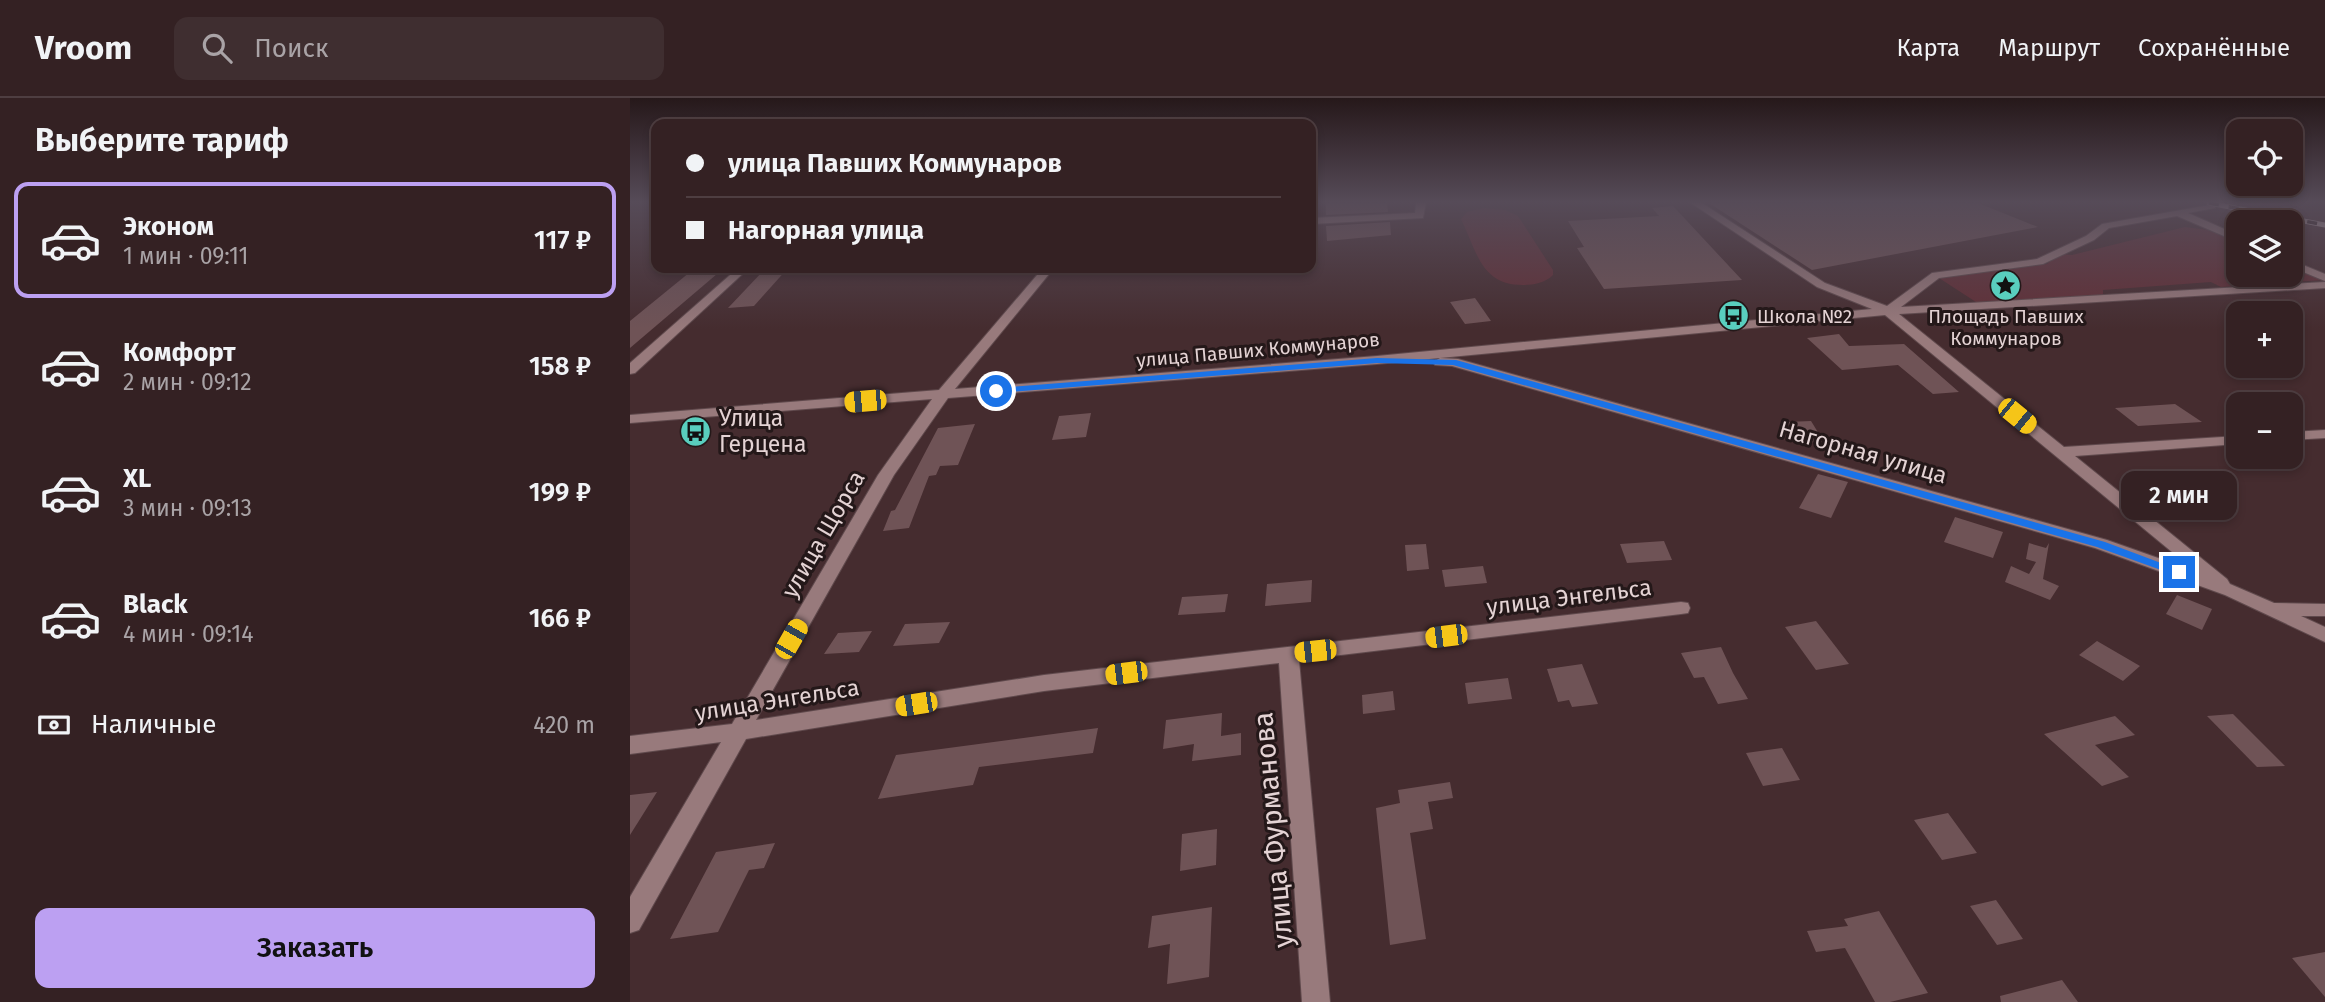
<!DOCTYPE html>
<html lang="ru">
<head>
<meta charset="utf-8">
<style>
  body { margin:0; font-family:"Fira Sans",sans-serif; background:#3f2e30; color:#f1f3f6; height:100vh; display:flex; flex-direction:column; font-size:26px; white-space:nowrap }
  * { box-sizing:border-box; margin:0 }
  p { font-size:23px; color:#a9a3a6 }
  .icon { flex:none; width:38px; height:38px; fill:none; stroke:currentColor; stroke-width:2; stroke-linecap:round; stroke-linejoin:round }
  .map { position:relative; flex:1; overflow:hidden }
  .drawer { display:flex; flex-direction:column; background:#342123; width:630px }
  .drawer>* { flex:none }
  .guide { position:absolute; left:21px; top:21px; width:665px; height:154px; border-radius:14px; box-shadow:0 4px 10px #0003,0 0 0 2px #4e3e41; display:grid; align-content:center; height:154px; padding:0 35px; background:#342123 }
  .buttons { position:absolute; left:1596px; top:21px; display:grid; gap:14px }
  .buttons a { display:grid; place-items:center; width:77px; height:77px; border-radius:14px; background:#342123; box-shadow:0 4px 10px #0003,0 0 0 2px #4e3e41; font-size:35px }
  .end { position:absolute; width:32px; height:32px; margin:-16px; border:9px solid #1a73e8; background:#fff; box-shadow:0 0 0 4px #fff }
  .from { border-radius:50% }
  .bubble { position:absolute; height:49px; border-radius:14px; background:#342123; box-shadow:0 4px 10px #0003,0 0 0 2px #4e3e41; font-size:23px; font-weight:600; line-height:49px; text-align:center }
  .car { position:absolute; width:21px; height:42px; margin:-21px -10px; border-radius:9px; box-shadow:0 0 5px 2px #0007; background:linear-gradient(#f5c518 24%,#345 0 40%,#f5c518 0 76%,#345 0 86%,#f5c518 0) }
  .guide b { display:flex; align-items:center; gap:24px; height:66px; font-size:26px }
  .guide b+b { border-top:2px solid #4e3e41 }
  .guide i { width:18px; height:18px; background:#f1f3f6 }
  ul { padding:0; list-style:none }
  li { display:flex; align-items:center; gap:21px; height:116px; margin:0 14px 10px; padding:0 21px; border:4px solid transparent; border-radius:14px }
  li div { flex:1 }
  li b { display:block; font-size:26px }
  li em { font-style:normal; font-weight:600 }
  li.active { border-color:#bca0f2 }
  li>.icon { width:63px; height:63px; stroke-width:1.5 }
  h2 { padding:0 35px; font-size:32px; line-height:84px }
  .pay { display:flex; align-items:center; gap:18px; height:77px; padding:0 35px; font-size:26px }
  .pay p { margin-inline-start:auto }
  .button { display:flex; gap:14px; margin-top:auto; padding:14px 35px }
  .button a { flex:1; height:80px; border-radius:14px; background:#bca0f2; color:#111; font-size:28px; font-weight:600; line-height:80px; text-align:center }
  header { display:flex; align-items:center; gap:42px; box-sizing:border-box; height:98px; padding:0 35px; background:#342123; border-bottom:2px solid #4e3e41 }
  header strong { font-size:33px }
  nav { display:flex; gap:38px; margin-inline-start:auto; font-size:24px }
  .search { width:490px; height:63px; background:#3f2e30; display:flex; align-items:center; gap:18px; box-sizing:border-box; padding:0 24px; border-radius:14px; color:#a9a3a6; font-size:26px }
  main { display:flex; flex:1; min-height:0 }
  .map>svg:first-child { display:block }
  .green { fill:#612e35 }
  .building { fill:#6f5356 }
  .lines { fill:none; stroke-linecap:round; stroke-linejoin:round }
  .minor-casing { stroke:#5f494c; stroke-width:2 }
  .minor { fill:#987a7c; fill-rule:evenodd }
  .rail-casing { stroke:#cbb9ba; stroke-width:5 }
  .rail { stroke:#241819; stroke-width:3.5; stroke-dasharray:10; stroke-linecap:butt }
  .route { fill:#1a73e8 }
  .labels { text-anchor:middle; dominant-baseline:central; stroke-width:6; stroke-linejoin:round; paint-order:stroke }
  .far-poi-label { font-size:19px; fill:#e4d3d4; stroke:#241819; text-anchor:start }
  .far-street-label { font-size:19px; fill:#e4d3d4; stroke:#241819 }
  .poi-label { font-size:23px; fill:#e4d3d4; stroke:#241819; text-anchor:start }
  .street-label { font-size:23px; fill:#e4d3d4; stroke:#241819 }
  .near-street-label { font-size:28px; fill:#e4d3d4; stroke:#241819 }
</style>
</head>
<body>
<header>
<strong>Vroom</strong>
<div class="search"><svg class="icon" aria-label="search" viewBox="0 0 24 24"><circle cx="10" cy="10" r="6"/><path d="M15 15l6 6"/></svg>Поиск</div>
<nav><a>Карта</a><a>Маршрут</a><a>Сохранённые</a></nav>
</header>
<main>
<section class="drawer">
<h2>Выберите тариф</h2>
<ul>
<li class="active"><svg class="icon" aria-label="car" viewBox="0 0 24 24"><path d="M5 17H2v-5l4-1 3-4h7l3 4 3 1v5h-3M9 17h6M6 11h13"/><circle cx="7" cy="17" r="2"/><circle cx="17" cy="17" r="2"/></svg><div><b>Эконом</b><p>1 мин · 09:11</p></div><em>117 ₽</em></li>
<li><svg class="icon" aria-label="car" viewBox="0 0 24 24"><path d="M5 17H2v-5l4-1 3-4h7l3 4 3 1v5h-3M9 17h6M6 11h13"/><circle cx="7" cy="17" r="2"/><circle cx="17" cy="17" r="2"/></svg><div><b>Комфорт</b><p>2 мин · 09:12</p></div><em>158 ₽</em></li>
<li><svg class="icon" aria-label="car" viewBox="0 0 24 24"><path d="M5 17H2v-5l4-1 3-4h7l3 4 3 1v5h-3M9 17h6M6 11h13"/><circle cx="7" cy="17" r="2"/><circle cx="17" cy="17" r="2"/></svg><div><b>XL</b><p>3 мин · 09:13</p></div><em>199 ₽</em></li>
<li><svg class="icon" aria-label="car" viewBox="0 0 24 24"><path d="M5 17H2v-5l4-1 3-4h7l3 4 3 1v5h-3M9 17h6M6 11h13"/><circle cx="7" cy="17" r="2"/><circle cx="17" cy="17" r="2"/></svg><div><b>Black</b><p>4 мин · 09:14</p></div><em>166 ₽</em></li>
</ul>
<div class="pay"><svg class="icon" aria-label="cash" viewBox="0 0 24 24"><path d="M3 7h18v10H3z"/><circle cx="12" cy="12" r="2"/></svg>Наличные<p>420 m</p></div>
<div class="button"><a>Заказать</a></div>
</section>
<div class="map">
<svg width="1695" height="904" viewBox="0 0 1695 904">
  <rect width="100%" height="100%" fill="#452c2f"/>
  <g class="green">
    <path d="M854,110l21,2 13,6 35,54v5c-8,8 -19,10 -30,10 -42,0 -46,-33 -62,-66l6,-7z"/>
    <path d="M1555,129l24,3 29,13v32h53v-9l33,14 -103,7 -10,-5 -108,8v6l-124,8 -40,-26 108,-14 11,-10 14,1z"/>
  </g>
  <g class="building">
    <path d="M696,105h61l1,9 -62,3z"/>
    <path d="M1079,105h269l60,24 -226,43z"/>
    <path d="M1043,108l69,74 -138,9 -27,-41 7,-1 -16,-26 91,-5 -7,-8z"/>
    <path d="M760,124l1,13 -64,6 -1,-15z"/>
    <path d="M65,170h29l-94,80v-27z"/>
    <path d="M136,170h22l-34,38 -26,2z"/>
    <path d="M845,200l16,23 -26,3 -15,-22z"/>
    <path d="M1209,236l10,12 55,-2 55,48 -26,2 -35,-29 -56,5 -35,-32z"/>
    <path d="M1545,306l27,18 -64,4 -23,-18z"/>
    <path d="M461,315l-5,24 -34,3 7,-24z"/>
    <path d="M1181,323l13,21 -25,1 -12,-21z"/>
    <path d="M345,326l-17,41 -18,1 -4,9 -7,1 -20,52 -26,3 8,-20 4,-1 43,-82z"/>
    <path d="M1188,376l30,8 -17,36 -32,-10z"/>
    <path d="M1537,376l20,15 -45,5 -19,-15z"/>
    <path d="M1325,419l48,15 -10,26 -49,-16z"/>
    <path d="M1034,443l8,19 -45,3 -7,-19z"/>
    <path d="M1399,445l17,5 3,-5 -6,36 16,7 -9,14 -45,-18 6,-16 18,8 7,-12 -10,-3z"/>
    <path d="M796,446l3,25 -22,2 -2,-26z"/>
    <path d="M853,468l4,17 -42,4 -3,-17z"/>
    <path d="M682,482l-1,22 -46,4 2,-22z"/>
    <path d="M598,496l-3,18 -47,3 4,-18z"/>
    <path d="M1547,497l35,14 -10,21 -36,-16z"/>
    <path d="M1186,523l33,43 -33,6 -31,-43z"/>
    <path d="M320,524l-11,21 -46,3 12,-22z"/>
    <path d="M242,533l-13,21 -35,2 14,-21z"/>
    <path d="M1467,543l43,25 -17,15 -44,-26z"/>
    <path d="M1091,549l12,26 15,26 -30,5 -14,-27 -10,1 -13,-25z"/>
    <path d="M952,566l16,40 -26,3 -3,-7 -11,2 -11,-33z"/>
    <path d="M878,580l4,21 -44,5 -3,-21z"/>
    <path d="M763,593l2,19 -32,4 -1,-19z"/>
    <path d="M592,615l-1,23 20,-3v22l-49,6 2,-17 -31,5 3,-29z"/>
    <path d="M1603,616l52,52 -28,1 -50,-51z"/>
    <path d="M1485,618l20,19 -40,10 34,32 -27,9 -58,-52z"/>
    <path d="M468,630l-5,25 -114,14 -6,18 -95,14 18,-44z"/>
    <path d="M1152,650l18,32 -37,6 -17,-33z"/>
    <path d="M820,684l3,16 -25,4 5,27 -23,4 16,106 -36,6 -14,-137 24,-5 -2,-13z"/>
    <path d="M27,694l-27,43v-40z"/>
    <path d="M1318,715l29,40 -35,7 -28,-40z"/>
    <path d="M587,731l-1,36 -36,6 2,-37z"/>
    <path d="M145,745l-11,25 -15,2 -31,62 -48,7 46,-87z"/>
    <path d="M1366,802l27,39 -26,6 -27,-39z"/>
    <path d="M582,809l-3,70 -42,7 3,-40 -22,4 4,-32z"/>
    <path d="M1249,813l49,82 -38,9h-15l-30,-54 -29,4 -9,-21 41,-5 -4,-7z"/>
    <path d="M1695,854v45l-33,-39z"/>
    <path d="M1432,882l16,22h-77l-1,-6z"/>
  </g>
  <g class="lines">
    <defs>
      <g id="minor">
        <path d="M786,105h10l-3,15 -112,6v-6l104,-5z"/>
        <path d="M1061,105h11l123,80 62,23 45,-33 105,-14 49,-23 16,-12 113,-20v4l-27,5 50,22v7l-61,-26 -68,12 -15,12 -51,24 -104,14 -38,29 424,-25v6l-426,26 165,133 174,-11v8l-163,12 152,123 3,5 44,19 51,1v12h-24l24,11v15l-100,-47 -130,-47 -643,-182 -17,-1 -2,-3 7,-4 18,1 649,181 88,31 -310,-256 -508,49 -429,34 -54,77 -138,245 288,-45 637,-73 7,1 2,5 -2,5 -7,1 -382,46 31,342h-28l-23,-339 -235,28 -298,48 -107,191 -9,3v-36l91,-155 -91,12v-18l102,-12 146,-249 54,-76 -302,24v-8l309,-25 104,-122h11l-99,121 422,-33 495,-47 -55,-22z"/>
        <path d="M1661,162l34,14v7l-34,-14z"/>
        <path d="M108,170h11l-114,105 -5,1v-11z"/>
        <path d="M1695,332v8l-34,2v-8z"/>
      </g>
    </defs>
    <use href="#minor" class="minor-casing"/>
    <use href="#minor" class="minor"/>
    <defs>
      <path id="rail" d="M1579,105l116,22"/>
    </defs>
    <use href="#rail" class="rail-casing"/>
    <use href="#rail" class="rail"/>
  </g>
  <linearGradient id="sky" x2="0" y2="1"><stop stop-color="#26181a"/><stop offset="0.45" stop-color="#564b58"/><stop offset="1" stop-color="#564b58" stop-opacity="0"/></linearGradient>
  <rect width="1695" height="231" fill="url(#sky)"/>
  <path class="route" d="M747,260l79,2 649,182 80,30 -2,3h-8l-78,-28 -644,-182 -76,-2 -381,30 -5,-2 5,-3z"/>
  <defs>
    <symbol id="sight-disc" viewBox="-11 -11 22 22"><circle r="9.5" fill="#59cebe" stroke="#241819"/><path d="M0-6L1.8-2.2L6-1.7L2.9 1.2L3.7 5.4L0 3.3L-3.7 5.4L-2.9 1.2L-6-1.7L-1.8-2.2Z" fill="#111"/></symbol>
    <symbol id="bus-disc" viewBox="-11 -11 22 22"><circle r="9.5" fill="#59cebe" stroke="#241819"/><path d="M-5-6H5V4H4V6H2V4H-2V6H-4V4H-5ZM-3.5-4V0h7V-4ZM-3.5 1.2v1.5H-2V1.2ZM2 1.2v1.5H3.5V1.2Z" fill="#111"/></symbol>
  </defs>
  <g fill-rule="evenodd">
    <use href="#sight-disc" x="1358" y="170" width="35" height="35"/>
    <use href="#bus-disc" x="1086" y="200" width="35" height="35"/>
    <use href="#bus-disc" x="48" y="316" width="35" height="35"/>
  </g>
  <g class="labels">
    <g class="far-poi-label">
      <text x="1127" y="218">Школа №2</text>
      <text x="1376" y="218" text-anchor="middle">Площадь Павших<tspan x="1376" dy="22">Коммунаров</tspan></text>
    </g>
    <g class="far-street-label">
      <text transform="translate(628 252) rotate(-5)">улица Павших Коммунаров</text>
    </g>
    <g class="poi-label">
      <text x="89" y="320">Улица<tspan x="89" dy="26">Герцена</tspan></text>
    </g>
    <g class="street-label">
      <text transform="translate(1233 354) rotate(16)">Нагорная улица</text>
      <text transform="translate(193 436) rotate(-60)">улица Щорса</text>
      <text transform="translate(939 499) rotate(-7)">улица Энгельса</text>
      <text transform="translate(147 602) rotate(-9)">улица Энгельса</text>
    </g>
    <g class="near-street-label">
      <text transform="translate(643 732) rotate(-95)">улица Фурманова</text>
    </g>
  </g>
</svg>
<div class="buttons">
<a><svg class="icon" aria-label="locate" viewBox="0 0 24 24"><circle cx="12" cy="12" r="6"/><path d="M12 2v4M12 18v4M2 12h4M18 12h4"/></svg></a>
<a><svg class="icon" aria-label="layers" viewBox="0 0 24 24"><path d="M12 4l9 5-9 5-9-5zM3 14l9 5 9-5"/></svg></a>
<a>+</a>
<a>−</a>
</div>
<i class="end from" style="left:366px;top:293px"></i>
<i class="end" style="left:1549px;top:474px"></i>
<div class="bubble" style="left:1491px;top:373px;width:116px">2 мин</div>
<i class="car" style="left:235px;top:303px;rotate:265deg"></i>
<i class="car" style="left:1387px;top:318px;rotate:129deg"></i>
<i class="car" style="left:816px;top:538px;rotate:263deg"></i>
<i class="car" style="left:161px;top:541px;rotate:30deg"></i>
<i class="car" style="left:685px;top:553px;rotate:264deg"></i>
<i class="car" style="left:496px;top:575px;rotate:263deg"></i>
<i class="car" style="left:286px;top:606px;rotate:261deg"></i>
<div class="guide">
<b><i class="from"></i>улица Павших Коммунаров</b>
<b><i></i>Нагорная улица</b>
</div>
</div>
</main>
</body>
</html>
